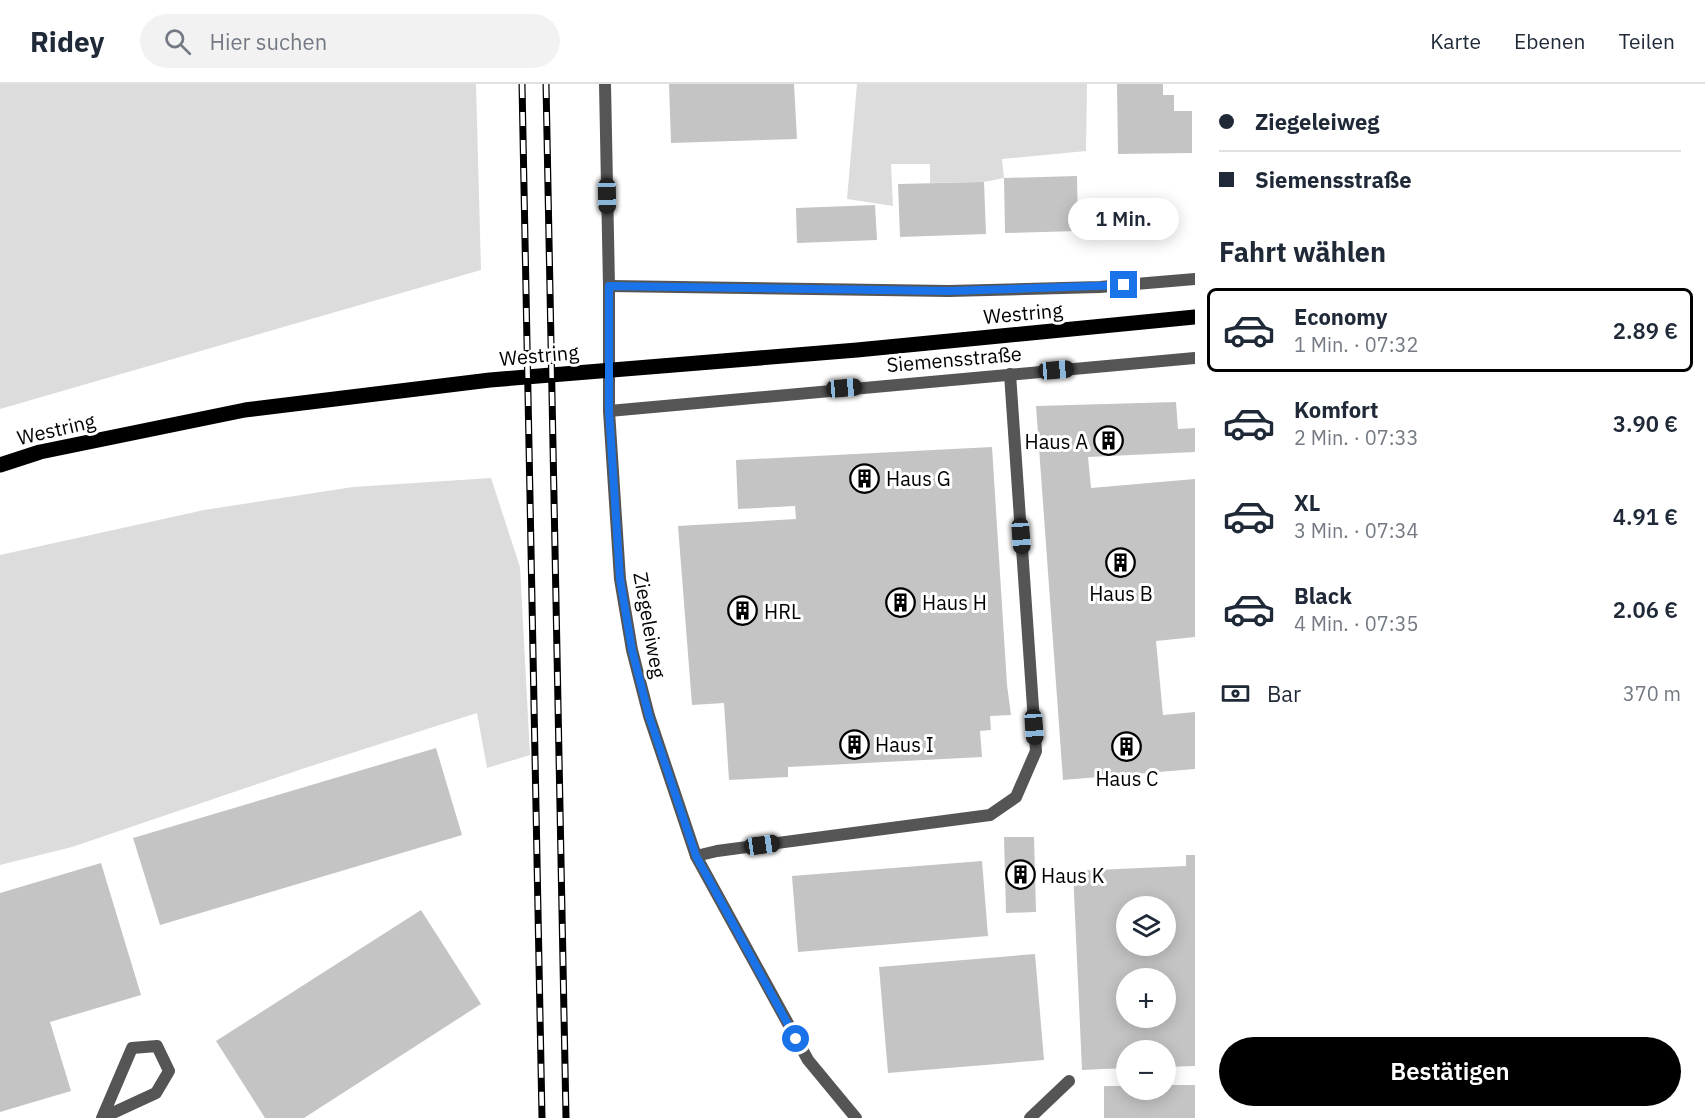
<!DOCTYPE html>
<html lang="de">
<head>
<meta charset="utf-8">
<style>
  body { margin:0; font-family:"IBM Plex Sans",sans-serif; background:#f2f2f3; color:#1f2937; height:100vh; display:flex; flex-direction:column; font-size:22px; white-space:nowrap }
  * { box-sizing:border-box; margin:0 }
  p { font-size:20px; color:#747a83 }
  .icon { flex:none; width:33px; height:33px; fill:none; stroke:currentColor; stroke-width:2; stroke-linecap:round; stroke-linejoin:round }
  .map { position:relative; flex:1; overflow:hidden }
  .sheet { display:flex; flex-direction:column; background:#fff; width:510px }
  .sheet>* { flex:none }
  .hud { display:grid; align-content:center; height:132px; padding:0 24px; background:#fff }
  .controls { position:absolute; left:1116px; top:812px; display:grid; gap:12px }
  .controls a { display:grid; place-items:center; width:60px; height:60px; border-radius:50%; background:#fff; box-shadow:0 3px 15px #0003; font-size:30px }
  .end { position:absolute; width:27px; height:27px; margin:-14px; border:8px solid #1a73e8; background:#fff; box-shadow:0 0 0 3px #fff }
  .from { border-radius:50% }
  .bubble { position:absolute; height:42px; border-radius:21px; background:#fff; box-shadow:0 3px 15px #0003; font-size:20px; font-weight:600; line-height:42px; text-align:center }
  .car { position:absolute; width:18px; height:36px; margin:-18px -9px; border-radius:8px; box-shadow:0 0 4px 2px #0007; background:linear-gradient(#222 24%,#8ab4d8 0 40%,#222 0 76%,#8ab4d8 0 86%,#222 0) }
  .hud b { display:flex; align-items:center; gap:21px; height:57px; font-size:22px }
  .hud b+b { border-top:2px solid #e0e1e3 }
  .hud i { width:15px; height:15px; background:#1f2937 }
  ul { padding:0; list-style:none }
  li { display:flex; align-items:center; gap:18px; height:84px; margin:0 12px 9px; padding:0 12px; border:3px solid transparent; border-radius:9px }
  li div { flex:1 }
  li b { display:block; font-size:22px }
  li em { font-style:normal; font-weight:600 }
  li.active { border-color:#000 }
  li>.icon { width:54px; height:54px; stroke-width:1.5 }
  h2 { padding:0 24px; font-size:27px; line-height:72px }
  .pay { display:flex; align-items:center; gap:15px; height:66px; padding:0 24px; font-size:22px }
  .pay p { margin-inline-start:auto }
  .action { display:flex; gap:12px; margin-top:auto; padding:12px 24px }
  .action a { flex:1; height:69px; border-radius:36px; background:#000; color:#fff; font-size:24px; font-weight:600; line-height:69px; text-align:center }
  header { display:flex; align-items:center; gap:36px; box-sizing:border-box; height:84px; padding:0 30px; background:#fff; border-bottom:2px solid #e0e1e3 }
  header strong { font-size:28px }
  nav { display:flex; gap:33px; margin-inline-start:auto; font-size:21px }
  .search { width:420px; height:54px; background:#f2f2f3; display:flex; align-items:center; gap:15px; box-sizing:border-box; padding:0 21px; border-radius:33px; color:#747a83; font-size:22px }
  main { display:flex; flex:1; min-height:0 }
  .map>svg:first-child { display:block }
  .green { fill:#dcdcdc }
  .building { fill:#c4c4c4; fill-rule:evenodd }
  .lines { fill:none; stroke-linecap:round; stroke-linejoin:round }
  .lane { stroke:#555; stroke-width:12 }
  .street { stroke:#555; stroke-width:12 }
  .primary { stroke:#000; stroke-width:15 }
  .rail-casing { stroke:#000; stroke-width:7 }
  .rail { stroke:#fff; stroke-width:4.5; stroke-dasharray:14; stroke-linecap:butt }
  .route { stroke:#1a73e8; stroke-width:8 }
  .labels { text-anchor:middle; dominant-baseline:central; stroke-width:6; stroke-linejoin:round; paint-order:stroke }
  .street-label { font-size:20px; fill:#000; stroke:#fff }
  .poi-label { font-size:20px; fill:#000; stroke:#fff; text-anchor:start }
</style>
</head>
<body>
<header>
<strong>Ridey</strong>
<div class="search"><svg class="icon" aria-label="search" viewBox="0 0 24 24"><circle cx="10" cy="10" r="6"/><path d="M15 15l6 6"/></svg>Hier suchen</div>
<nav><a>Karte</a><a>Ebenen</a><a>Teilen</a></nav>
</header>
<main>
<div class="map">
<svg width="1195" height="1034" viewBox="0 0 1195 1034">
  <rect width="100%" height="100%" fill="#fff"/>
  <g class="green">
    <path d="M0,0h476l5,186 -481,139z"/>
    <path d="M857,0h230l-1,67 -84,8 2,19 -20,4 -54,1v-19h-39l2,42 -46,-7z"/>
    <path d="M491,394l29,89 10,188 -43,13 -10,-55 -172,55 -233,79 -72,18v-310l204,-45 149,-23z"/>
  </g>
  <g class="building">
    <path d="M669,0h125l3,55 -126,4z"/>
    <path d="M1117,0h46v11h11v16h18v42l-74,1z"/>
    <path d="M1077,92l1,55 -73,2 -1,-55z"/>
    <path d="M984,98l2,52 -86,3 -2,-53z"/>
    <path d="M875,121l2,35 -80,3 -1,-35z"/>
    <path d="M1176,318l2,27 17,-1v24l-107,5 3,31 104,-9v158l-39,4 7,74 32,-3v57l-132,11 -27,-374z"/>
    <path d="M992,363l15,238 4,30 -21,1 1,14 -11,1 2,26 -194,10v10l-59,3 -5,-77 -32,2 -14,-179 118,-7 -1,-13 -57,3 -2,-49z"/>
    <path d="M436,664l26,87 -302,90 -27,-87z"/>
    <path d="M1004,753h30l2,75 -30,1z"/>
    <path d="M1186,771h9v211l-29,1v-17h-40v18l-44,2 -9,-199 113,-5zM1126,822h40v39h-40zM1126,894h40v39h-40z"/>
    <path d="M982,777l6,75 -190,16 -6,-76z"/>
    <path d="M101,779l40,132 -91,27 21,69 -71,21v-219z"/>
    <path d="M421,826l60,94 -177,114h-39l-49,-77z"/>
    <path d="M1035,870l9,106 -156,13 -9,-106z"/>
    <path d="M1166,1001h29v33h-91v-32h22v3h40z"/>
  </g>
  <g class="lines">
    <g class="lane">
      <path d="M696,772l21,-5 273,-36 26,-18 20,-46 -26,-377"/>
      <path d="M1030,1034l39,-37"/>
    </g>
    <g class="street">
      <path d="M605,0l4,202v125l11,168 12,71 17,66 47,140 112,204 48,58"/>
      <path d="M609,202l340,5 151,-4 95,-8"/>
      <path d="M609,327l586,-53"/>
      <path d="M157,962l12,25 -13,22 -54,25 30,-70z"/>
    </g>
    <path class="primary" d="M0,381l40,-13 205,-42 245,-30 367,-30 338,-33"/>
    <defs>
      <g id="rail">
        <path d="M522,0l20,1034"/>
        <path d="M546,0l20,1034"/>
      </g>
    </defs>
    <use href="#rail" class="rail-casing"/>
    <use href="#rail" class="rail"/>
  </g>
  <g class="lines">
    <path class="route" d="M796,955l-100,-183 -47,-140 -17,-66 -12,-71 -11,-168v-125l340,5 175,-6"/>
  </g>
  <defs>
    <symbol id="building-ring" viewBox="-11 -11 22 22"><circle r="9.5" fill="#fff" stroke="#000" stroke-width="1.5"/><path d="M-4-6H4V6H1V3H-1V6H-4ZM-2.5-4.3h1.7v1.8h-1.7ZM.8-4.3h1.7v1.8H.8ZM-2.5-1h1.7V.8h-1.7ZM.8-1h1.7V.8H.8Z" fill="#000"/></symbol>
  </defs>
  <g fill-rule="evenodd">
    <use href="#building-ring" x="1092" y="340" width="33" height="33"/>
    <use href="#building-ring" x="848" y="378" width="33" height="33"/>
    <use href="#building-ring" x="1104" y="462" width="33" height="33"/>
    <use href="#building-ring" x="884" y="502" width="33" height="33"/>
    <use href="#building-ring" x="726" y="510" width="33" height="33"/>
    <use href="#building-ring" x="838" y="644" width="33" height="33"/>
    <use href="#building-ring" x="1110" y="646" width="33" height="33"/>
    <use href="#building-ring" x="1004" y="774" width="33" height="33"/>
  </g>
  <g class="labels">
    <g class="street-label">
      <text transform="translate(1023 229) rotate(-5)">Westring</text>
      <text transform="translate(539 271) rotate(-5)">Westring</text>
      <text transform="translate(954 275) rotate(-5)">Siemensstraße</text>
      <text transform="translate(56 345) rotate(-13)">Westring</text>
      <text transform="translate(650 541) rotate(80)">Ziegeleiweg</text>
    </g>
    <g class="poi-label">
      <text x="1088" y="357" text-anchor="end">Haus A</text>
      <text x="886" y="394">Haus G</text>
      <text x="1121" y="509" text-anchor="middle">Haus B</text>
      <text x="922" y="518">Haus H</text>
      <text x="764" y="527">HRL</text>
      <text x="875" y="660">Haus I</text>
      <text x="1127" y="694" text-anchor="middle">Haus C</text>
      <text x="1041" y="791">Haus K</text>
    </g>
  </g>
</svg>
<div class="controls">
<a><svg class="icon" aria-label="layers" viewBox="0 0 24 24"><path d="M12 4l9 5-9 5-9-5zM3 14l9 5 9-5"/></svg></a>
<a>+</a>
<a>−</a>
</div>
<i class="end from" style="left:796px;top:955px"></i>
<i class="end" style="left:1124px;top:201px"></i>
<div class="bubble" style="left:1068px;top:114px;width:111px">1 Min.</div>
<i class="car" style="left:607px;top:112px;rotate:179deg"></i>
<i class="car" style="left:1056px;top:286px;rotate:85deg"></i>
<i class="car" style="left:844px;top:304px;rotate:85deg"></i>
<i class="car" style="left:1021px;top:452px;rotate:176deg"></i>
<i class="car" style="left:1034px;top:643px;rotate:176deg"></i>
<i class="car" style="left:762px;top:761px;rotate:82deg"></i>
</div>
<section class="sheet">
<div class="hud">
<b><i class="from"></i>Ziegeleiweg</b>
<b><i></i>Siemensstraße</b>
</div>
<h2>Fahrt wählen</h2>
<ul>
<li class="active"><svg class="icon" aria-label="car" viewBox="0 0 24 24"><path d="M5 17H2v-5l4-1 3-4h7l3 4 3 1v5h-3M9 17h6M6 11h13"/><circle cx="7" cy="17" r="2"/><circle cx="17" cy="17" r="2"/></svg><div><b>Economy</b><p>1 Min. · 07:32</p></div><em>2.89 €</em></li>
<li><svg class="icon" aria-label="car" viewBox="0 0 24 24"><path d="M5 17H2v-5l4-1 3-4h7l3 4 3 1v5h-3M9 17h6M6 11h13"/><circle cx="7" cy="17" r="2"/><circle cx="17" cy="17" r="2"/></svg><div><b>Komfort</b><p>2 Min. · 07:33</p></div><em>3.90 €</em></li>
<li><svg class="icon" aria-label="car" viewBox="0 0 24 24"><path d="M5 17H2v-5l4-1 3-4h7l3 4 3 1v5h-3M9 17h6M6 11h13"/><circle cx="7" cy="17" r="2"/><circle cx="17" cy="17" r="2"/></svg><div><b>XL</b><p>3 Min. · 07:34</p></div><em>4.91 €</em></li>
<li><svg class="icon" aria-label="car" viewBox="0 0 24 24"><path d="M5 17H2v-5l4-1 3-4h7l3 4 3 1v5h-3M9 17h6M6 11h13"/><circle cx="7" cy="17" r="2"/><circle cx="17" cy="17" r="2"/></svg><div><b>Black</b><p>4 Min. · 07:35</p></div><em>2.06 €</em></li>
</ul>
<div class="pay"><svg class="icon" aria-label="cash" viewBox="0 0 24 24"><path d="M3 7h18v10H3z"/><circle cx="12" cy="12" r="2"/></svg>Bar<p>370 m</p></div>
<div class="action"><a>Bestätigen</a></div>
</section>
</main>
</body>
</html>
